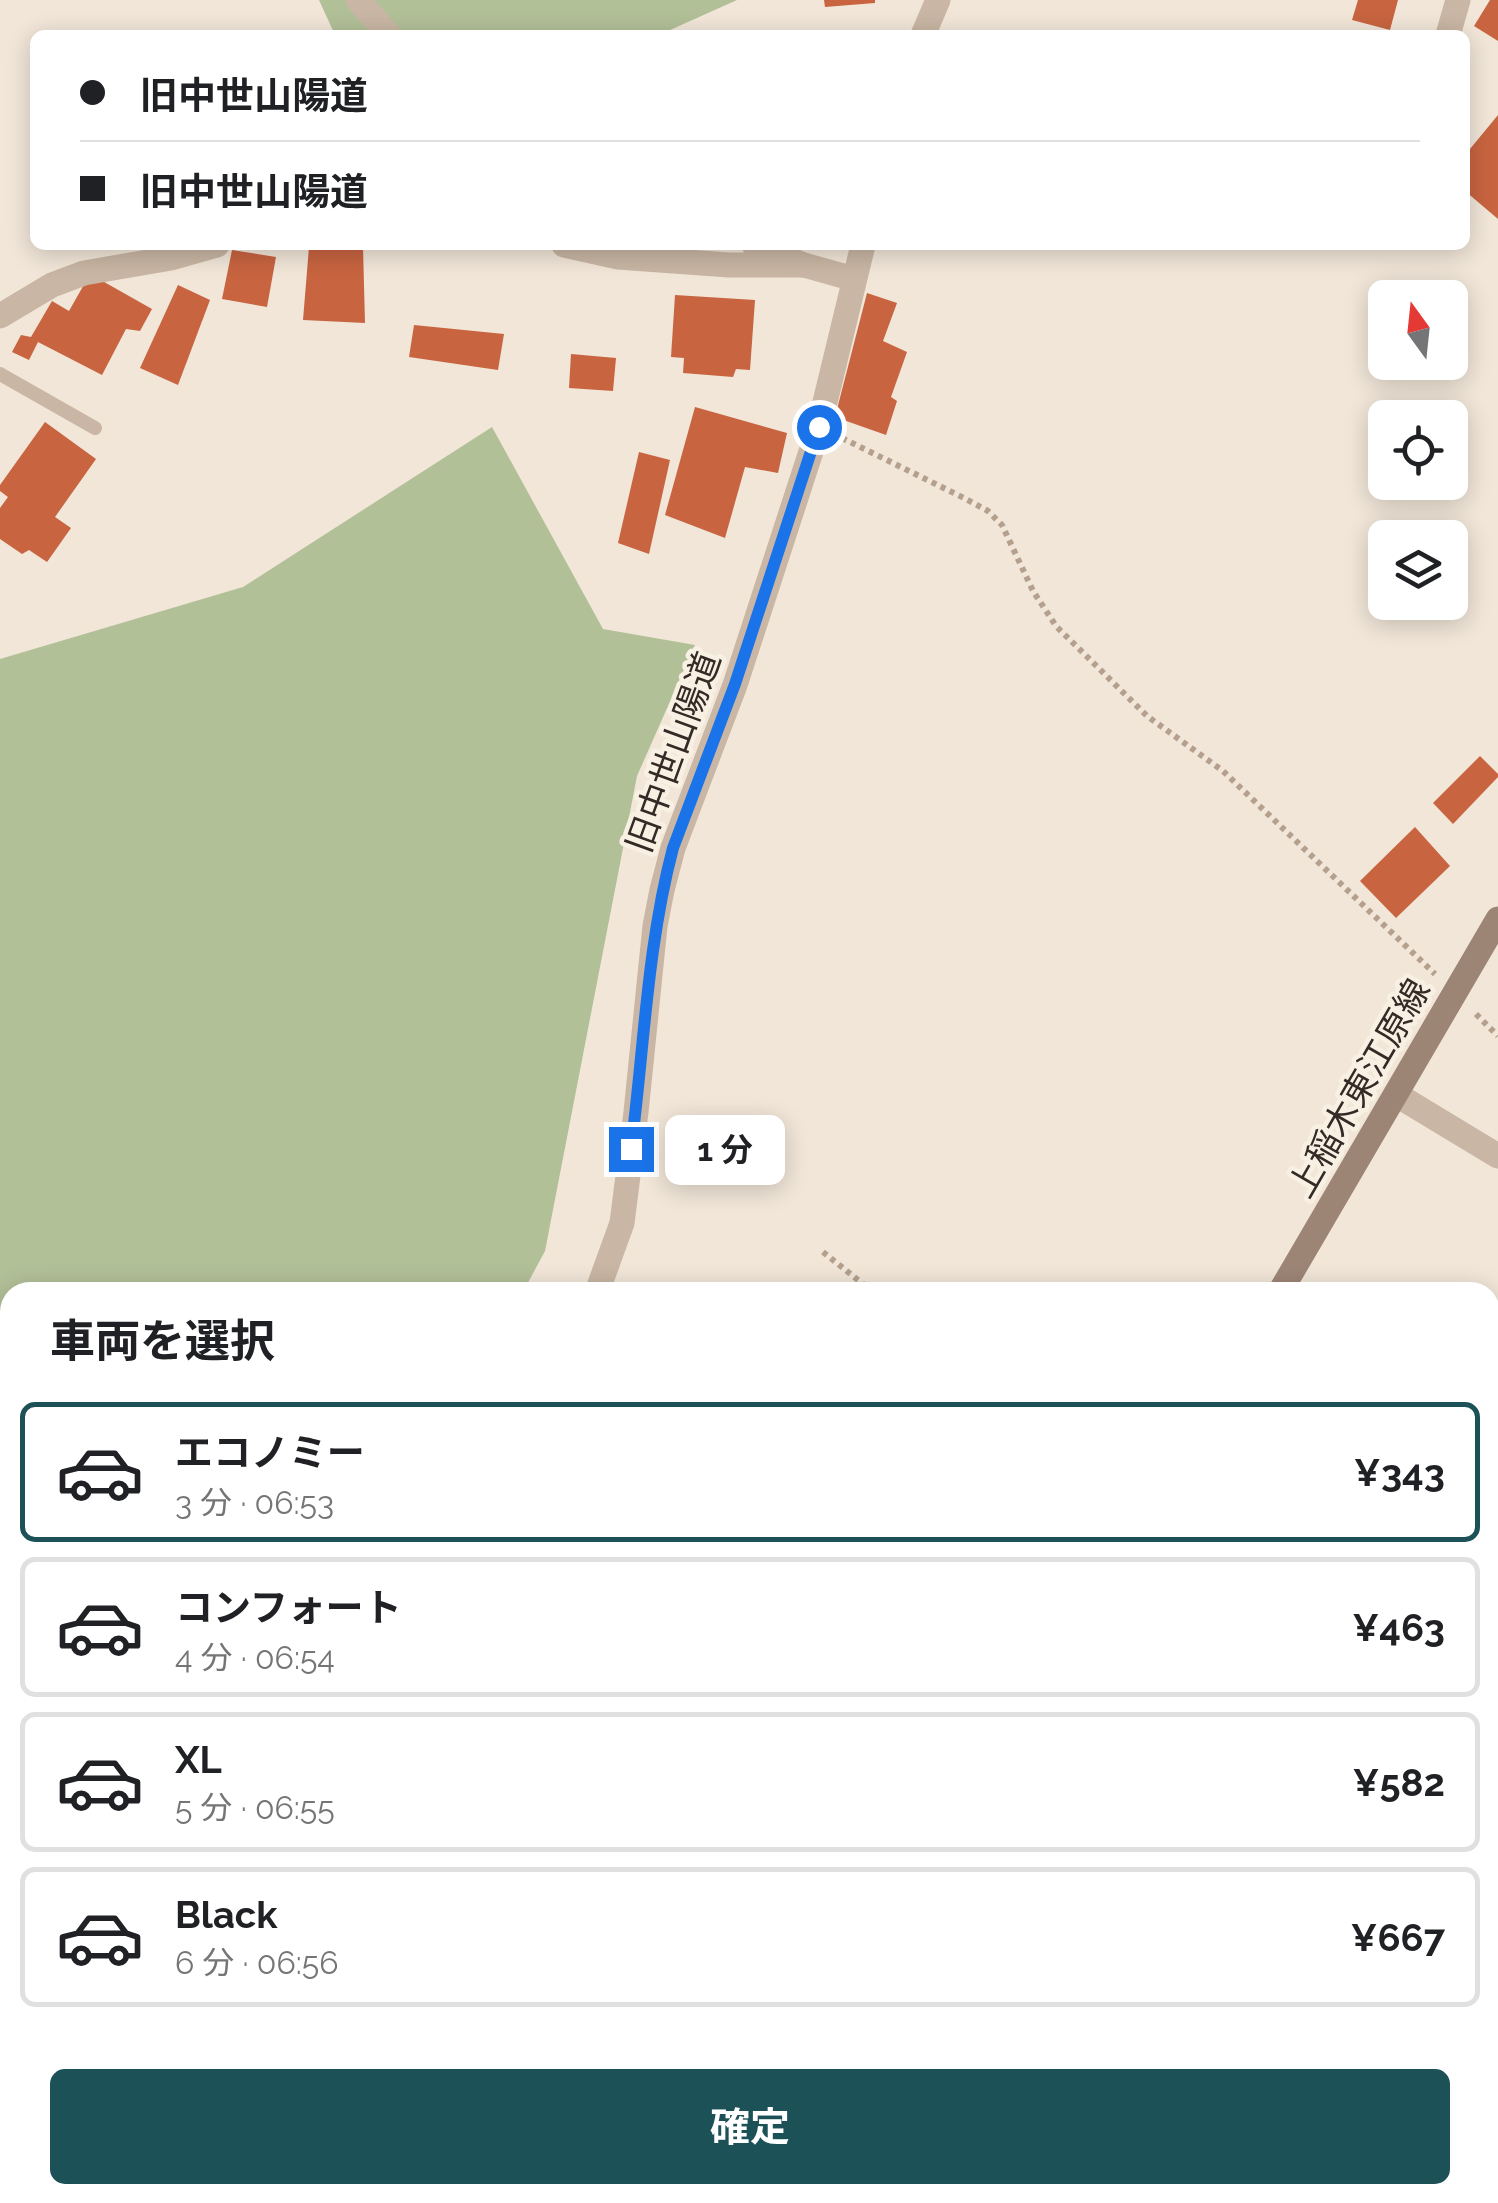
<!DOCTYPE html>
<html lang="ja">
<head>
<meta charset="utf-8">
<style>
  body { margin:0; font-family:Raleway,"Noto Sans JP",sans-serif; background:#f6f6f6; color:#202124; height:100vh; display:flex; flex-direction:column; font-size:38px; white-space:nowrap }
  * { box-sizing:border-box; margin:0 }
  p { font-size:32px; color:#757577 }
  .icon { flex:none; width:55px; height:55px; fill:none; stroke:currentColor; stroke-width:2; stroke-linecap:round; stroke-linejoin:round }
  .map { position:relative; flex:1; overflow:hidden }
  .sheet { position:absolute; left:0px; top:1282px; width:1500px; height:922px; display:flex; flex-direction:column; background:#fff; border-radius:30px 30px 0 0; box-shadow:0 5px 25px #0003 }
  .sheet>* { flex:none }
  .top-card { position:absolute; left:30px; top:30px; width:1440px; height:220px; border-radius:15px; box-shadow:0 5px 25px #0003; display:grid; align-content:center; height:220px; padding:0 50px; background:#fff }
  .needle { width:65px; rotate:345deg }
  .buttons { position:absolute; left:1368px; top:280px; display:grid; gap:20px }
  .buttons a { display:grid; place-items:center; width:100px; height:100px; border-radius:15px; background:#fff; box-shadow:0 5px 25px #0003; font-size:50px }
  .end { position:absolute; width:45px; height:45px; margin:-22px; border:12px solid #1a73e8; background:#fff; box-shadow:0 0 0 5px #fff }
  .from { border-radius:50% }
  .bubble { position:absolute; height:70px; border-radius:15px; background:#fff; box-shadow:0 5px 25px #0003; font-size:32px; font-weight:700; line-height:70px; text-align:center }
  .top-card b { display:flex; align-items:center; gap:35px; height:95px; font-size:38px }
  .top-card b+b { border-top:2px solid #e0e0e0 }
  .top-card i { width:25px; height:25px; background:#202124 }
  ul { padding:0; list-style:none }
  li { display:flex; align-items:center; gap:30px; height:140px; margin:0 20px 15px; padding:0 30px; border:5px solid #e0e0e0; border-radius:15px }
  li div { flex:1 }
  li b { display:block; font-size:38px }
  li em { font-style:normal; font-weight:700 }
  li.on { border-color:#1b5157 }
  li>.icon { width:90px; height:90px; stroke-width:1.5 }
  h2 { padding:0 50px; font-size:45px; line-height:120px }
  .primary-button { display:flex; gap:20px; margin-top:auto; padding:20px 50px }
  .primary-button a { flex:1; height:115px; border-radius:15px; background:#1b5157; color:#fff; font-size:40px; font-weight:700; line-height:115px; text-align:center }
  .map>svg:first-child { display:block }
  .green { fill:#b2c098 }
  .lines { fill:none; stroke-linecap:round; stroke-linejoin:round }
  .river { stroke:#77abaf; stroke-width:65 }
  .building { fill:#c86440 }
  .path { stroke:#b5a08e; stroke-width:6; stroke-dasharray:5 5; stroke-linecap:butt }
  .service { stroke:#c9b6a4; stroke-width:14 }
  .minor { stroke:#c9b6a4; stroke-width:25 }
  .secondary { stroke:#9d8576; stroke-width:25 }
  .route { stroke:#1a73e8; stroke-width:12 }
  .labels { text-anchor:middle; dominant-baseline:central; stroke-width:9; stroke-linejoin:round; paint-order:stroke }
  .street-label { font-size:35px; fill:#352b26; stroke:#f9f0e4 }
</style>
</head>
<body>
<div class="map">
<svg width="1498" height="2203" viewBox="0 0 1498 2203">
  <rect width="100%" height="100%" fill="#f1e6d8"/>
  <g class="green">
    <path d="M319,0h418l-78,35h-324z"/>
    <path d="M492,427l111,202 92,16 -58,131 -92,475 -22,41h-513v32l-10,-10v-655l243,-72z"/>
  </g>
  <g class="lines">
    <g class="river">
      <path d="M1490,1395l8,-14"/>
      <path d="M1009,2203l11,-8"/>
    </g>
  </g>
  <g class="building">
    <path d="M824,0h51v3l-50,4z"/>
    <path d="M1358,0h40l-8,30 -38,-10z"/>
    <path d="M1490,0h8v41l-24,-15z"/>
    <path d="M1498,115v104l-33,-28v-36z"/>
    <path d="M309,247h54l2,76 -62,-3z"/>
    <path d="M232,250l44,7 -9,50 -45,-8z"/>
    <path d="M90,274l62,35 -12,22 -14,-2 -24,46 -64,-33 -9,18 -17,-8 9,-17 10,2 21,-36 17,10z"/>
    <path d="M178,285l32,15 -32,85 -38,-17z"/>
    <path d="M867,293l30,10 -14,38 24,11 -16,45 6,4 -11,34 -51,-18z"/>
    <path d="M675,295l80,5 -5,70 -14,-1 -3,8 -50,-4 1,-15 -13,-1z"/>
    <path d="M414,325l90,9 -6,36 -89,-13z"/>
    <path d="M571,354l45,4 -3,33 -44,-3z"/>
    <path d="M695,407l92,26 -9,40 -33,-6 -20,71 -60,-23z"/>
    <path d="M45,422l51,37 -41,58 16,11 -24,34 -18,-12 -7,4 -22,-15v-31l8,-11 -8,-6v-6z"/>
    <path d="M639,452l31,8 -21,94 -31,-11z"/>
    <path d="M1480,756l18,18v3l-45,47 -20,-21z"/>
    <path d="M1415,827l35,39 -54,52 -36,-37z"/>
    <path d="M1498,1726v23l-8,-5z"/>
    <path d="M1490,1812l8,4v23l-8,15z"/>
    <path d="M1498,1916v26l-8,-4v-5z"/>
  </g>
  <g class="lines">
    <g class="path">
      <path d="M842,438l122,60 24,13 14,14 31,66 23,35 91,90 76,55 212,203"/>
      <path d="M1476,1014l22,22"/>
      <path d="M823,1252l50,40"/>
      <path d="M1490,1342l8,-15"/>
      <path d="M1490,1467l8,-16"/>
      <path d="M941,2203l13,-8"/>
    </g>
    <path class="service" d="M0,374l95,54"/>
    <g class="minor">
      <path d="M358,0l31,35"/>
      <path d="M923,35l15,-35"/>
      <path d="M1448,35l10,-35"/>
      <path d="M564,245l54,12 111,8h75"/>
      <path d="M754,245l50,20 50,14"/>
      <path d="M0,316l52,-31 32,-12 87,-15 46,-13"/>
      <path d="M1397,1095l101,61"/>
      <path d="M597,1292l25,-69 14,-111 19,-186 7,-36 11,-42 62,-163 84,-258 44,-182"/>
      <path d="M1490,1663l8,-16"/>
      <path d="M0,1681l10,6"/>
      <path d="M1490,1790l8,4"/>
      <path d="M1490,2002l8,4"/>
      <path d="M0,2158l10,4"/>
      <path d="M372,2195l4,8"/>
    </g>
    <g class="secondary">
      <path d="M1280,1292l218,-373"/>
      <path d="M746,2203l5,-8"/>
    </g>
  </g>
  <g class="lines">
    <path class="route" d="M631,1149c13,-100 16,-203 42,-301l62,-164 84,-257"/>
  </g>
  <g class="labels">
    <g class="street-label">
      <text transform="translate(673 752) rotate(-70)">旧中世山陽道</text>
      <text transform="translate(1359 1088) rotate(-60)">上稲木東江原線</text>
    </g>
  </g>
</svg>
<div class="buttons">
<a><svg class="needle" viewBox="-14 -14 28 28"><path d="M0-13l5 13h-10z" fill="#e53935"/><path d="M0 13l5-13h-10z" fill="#757577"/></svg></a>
<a><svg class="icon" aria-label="locate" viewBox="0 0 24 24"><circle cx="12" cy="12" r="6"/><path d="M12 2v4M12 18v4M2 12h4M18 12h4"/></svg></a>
<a><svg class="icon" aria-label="layers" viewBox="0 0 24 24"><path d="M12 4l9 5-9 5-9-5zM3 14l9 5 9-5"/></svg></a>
</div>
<i class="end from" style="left:819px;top:427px"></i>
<i class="end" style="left:631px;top:1149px"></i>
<div class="bubble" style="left:665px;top:1115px;width:120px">1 分</div>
<div class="top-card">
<b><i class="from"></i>旧中世山陽道</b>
<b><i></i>旧中世山陽道</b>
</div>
<section class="sheet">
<h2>車両を選択</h2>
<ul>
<li class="on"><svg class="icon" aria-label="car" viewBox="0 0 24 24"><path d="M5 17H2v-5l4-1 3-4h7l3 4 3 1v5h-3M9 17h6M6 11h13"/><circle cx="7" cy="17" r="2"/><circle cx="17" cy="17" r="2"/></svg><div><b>エコノミー</b><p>3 分 · 06:53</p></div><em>¥343</em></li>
<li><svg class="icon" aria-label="car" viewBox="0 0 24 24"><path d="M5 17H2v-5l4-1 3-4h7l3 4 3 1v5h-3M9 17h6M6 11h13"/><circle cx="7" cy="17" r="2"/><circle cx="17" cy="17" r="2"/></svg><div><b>コンフォート</b><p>4 分 · 06:54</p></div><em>¥463</em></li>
<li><svg class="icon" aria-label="car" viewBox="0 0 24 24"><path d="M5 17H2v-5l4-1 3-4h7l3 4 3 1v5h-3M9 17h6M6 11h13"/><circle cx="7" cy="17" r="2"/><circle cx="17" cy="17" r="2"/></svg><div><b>XL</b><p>5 分 · 06:55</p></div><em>¥582</em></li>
<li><svg class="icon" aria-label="car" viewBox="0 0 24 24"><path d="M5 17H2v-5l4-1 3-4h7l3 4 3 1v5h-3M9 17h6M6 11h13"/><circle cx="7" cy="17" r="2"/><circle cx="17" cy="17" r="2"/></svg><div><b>Black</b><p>6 分 · 06:56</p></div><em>¥667</em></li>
</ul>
<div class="primary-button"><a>確定</a></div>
</section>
</div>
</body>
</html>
